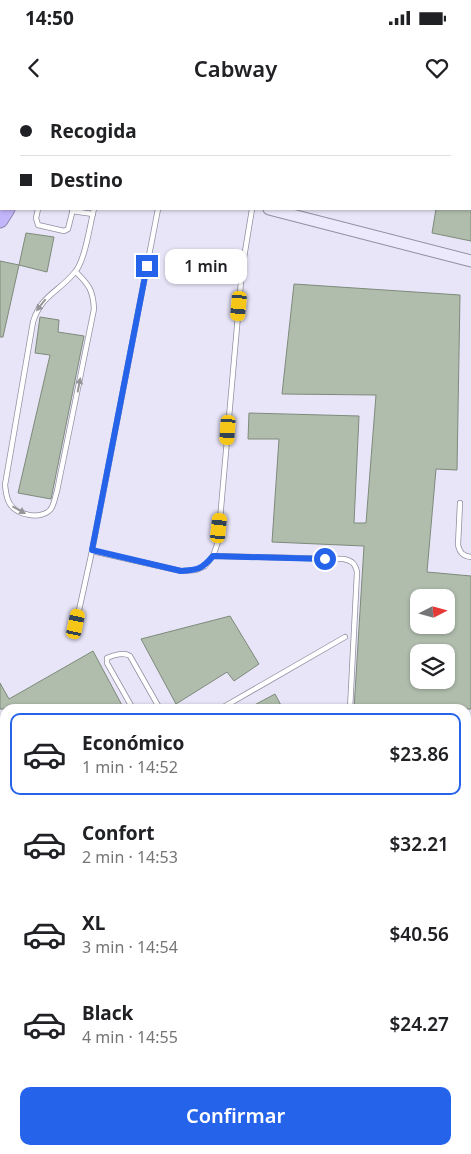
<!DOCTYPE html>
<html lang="es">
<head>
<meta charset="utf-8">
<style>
  body { margin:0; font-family:"Noto Sans",sans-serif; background:#f6f6f6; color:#202124; height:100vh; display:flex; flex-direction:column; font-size:19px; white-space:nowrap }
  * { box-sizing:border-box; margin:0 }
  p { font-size:16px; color:#757577 }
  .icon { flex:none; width:28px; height:28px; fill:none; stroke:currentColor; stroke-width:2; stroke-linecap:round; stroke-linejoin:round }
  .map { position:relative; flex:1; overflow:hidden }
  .drawer { position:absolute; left:0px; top:604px; width:471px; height:451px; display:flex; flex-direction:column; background:#fff; border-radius:15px 15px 0 0; box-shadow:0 1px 4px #0004 }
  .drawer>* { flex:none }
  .guide { position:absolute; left:0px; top:0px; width:471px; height:110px; box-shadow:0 1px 4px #0004; display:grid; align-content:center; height:110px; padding:0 20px; background:#fff }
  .needle { width:32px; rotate:84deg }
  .fabs { position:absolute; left:410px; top:489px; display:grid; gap:10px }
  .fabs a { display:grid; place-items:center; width:45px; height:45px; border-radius:10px; background:#fff; box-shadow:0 1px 4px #0004; font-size:25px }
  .end { position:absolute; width:22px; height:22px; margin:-11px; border:6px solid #2563eb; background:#fff; box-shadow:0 0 0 2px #fff }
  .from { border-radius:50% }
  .bubble { position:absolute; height:35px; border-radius:10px; background:#fff; box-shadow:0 1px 4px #0004; font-size:16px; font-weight:600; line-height:35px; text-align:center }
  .car { position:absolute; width:15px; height:30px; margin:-15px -8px; border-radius:6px; box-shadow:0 0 4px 1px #0007; background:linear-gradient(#f5c518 24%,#345 0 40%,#f5c518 0 76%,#345 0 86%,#f5c518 0) }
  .guide b { display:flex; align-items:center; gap:18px; height:48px; font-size:19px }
  .guide b+b { border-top:1px solid #e0e0e0 }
  .guide i { width:12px; height:12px; background:#202124 }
  ul { padding:9px 0 0; list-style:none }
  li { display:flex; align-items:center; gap:15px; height:82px; margin:0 10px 8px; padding:0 10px; border:2px solid transparent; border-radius:10px }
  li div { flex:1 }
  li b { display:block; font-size:19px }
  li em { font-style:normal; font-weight:600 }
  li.active { border-color:#2563eb }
  li>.icon { width:45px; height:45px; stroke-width:1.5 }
  .action { display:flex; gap:10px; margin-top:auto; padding:10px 20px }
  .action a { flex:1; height:58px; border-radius:10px; background:#2563eb; color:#fff; font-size:20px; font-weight:600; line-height:58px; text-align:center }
  .status { display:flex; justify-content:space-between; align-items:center; height:35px; padding:0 25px; background:#fff; direction:ltr }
  .status svg { height:14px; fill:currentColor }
  header { display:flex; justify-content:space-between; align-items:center; height:65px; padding:0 20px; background:#fff; font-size:22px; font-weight:600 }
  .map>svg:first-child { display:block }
  .building { fill:#b0bdad; stroke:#7e8a7b; fill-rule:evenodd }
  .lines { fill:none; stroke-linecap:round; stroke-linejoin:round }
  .lane-casing { stroke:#928fa1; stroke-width:6 }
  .secondary-casing { stroke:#928fa1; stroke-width:13 }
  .highway-casing { stroke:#8f85b4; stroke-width:17 }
  .lane { stroke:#fff; stroke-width:4.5 }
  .secondary { stroke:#ede9fd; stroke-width:11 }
  .highway { stroke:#c3b5f9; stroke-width:15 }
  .rail-casing { stroke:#52515a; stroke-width:4.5 }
  .rail { stroke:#e8e5f8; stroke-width:2.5; stroke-dasharray:8; stroke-linecap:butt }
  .oneway { fill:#96969a }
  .route { stroke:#2563eb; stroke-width:6 }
</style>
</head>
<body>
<div class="status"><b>14:50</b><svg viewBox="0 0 49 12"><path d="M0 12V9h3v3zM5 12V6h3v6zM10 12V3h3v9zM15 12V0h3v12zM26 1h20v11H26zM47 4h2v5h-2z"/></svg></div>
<header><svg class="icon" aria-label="back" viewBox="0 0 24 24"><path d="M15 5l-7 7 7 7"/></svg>Cabway<svg class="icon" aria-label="heart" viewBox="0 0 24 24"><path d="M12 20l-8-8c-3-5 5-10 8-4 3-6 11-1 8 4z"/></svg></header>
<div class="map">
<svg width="471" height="1054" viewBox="0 0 471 1054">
  <rect width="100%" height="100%" fill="#e8e5f8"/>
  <g class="building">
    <path d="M436,109h35v32l-39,-8z"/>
    <path d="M26,133l28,4 -7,35 -28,-7z"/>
    <path d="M0,161l19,4 -16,72h-3z"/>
    <path d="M294,184l166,11 -3,175 -21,-1 -9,103 44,4v133h-117l10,-163 -92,-4 7,-103h-31l1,-26 110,3 -5,107h12l10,-128 -94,-1zM419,498h27v27h-27zM419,552h27v28h-27z"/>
    <path d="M40,217l19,3 -1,12 26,4 -33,163 -33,-6 32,-138 -15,-2z"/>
    <path d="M230,516l29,48 -25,17 -7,-9 -51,32 -35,-65z"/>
    <path d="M93,551l31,58h-124v-26l9,16z"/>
    <path d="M275,594l8,15h-36z"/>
  </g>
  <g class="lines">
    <defs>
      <g id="lane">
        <path d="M98,0l2,1"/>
        <path d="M303,1v-1"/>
        <path d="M439,1v-1"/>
        <path d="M38,109l-2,9 2,7 26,6 4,-2 5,-20"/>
        <path d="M72,111l21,3"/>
        <path d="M76,172c13,13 17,18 18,37l-37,182c-2,6 -3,15 -7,19 -10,10 -33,5 -40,-6 -4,-6 -4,-12 -5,-19l28,-163c8,-27 26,-30 42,-50 10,-11 15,-48 19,-63"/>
        <path d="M460,403l-2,42c2,8 5,11 13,12"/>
        <path d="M92,451l66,-342"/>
        <path d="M213,456l131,3c8,2 11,4 13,13l-7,137"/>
        <path d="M76,524l16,-73 89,20 15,-1 9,-4 8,-10 5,-14 24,-272 10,-61"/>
        <path d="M133,609l-26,-46v-5c6,-3 17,-6 23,-2l30,53"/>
        <path d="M220,609l125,-72"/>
        <path d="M0,647l1,2"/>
        <path d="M466,652h5"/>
        <path d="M0,717l5,-11"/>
        <path d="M0,726l5,1"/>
        <path d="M0,755l5,-9"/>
        <path d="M322,1054v-4"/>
      </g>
      <g id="secondary">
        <path d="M0,41h1"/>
        <path d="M269,109l202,52"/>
        <path d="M0,807l5,9"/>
        <path d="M154,1050l2,4"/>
        <path d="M172,1050l3,4"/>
      </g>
      <g id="highway">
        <path d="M17,1l1,-1"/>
        <path d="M34,1l1,-1"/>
        <path d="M59,1l1,-1"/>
        <path d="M72,1l1,-1"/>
        <path d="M0,29l1,-2"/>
        <path d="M0,56l1,-2"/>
        <path d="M0,93l1,-2"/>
        <path d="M0,120l7,-11"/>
      </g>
    </defs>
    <use href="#lane" class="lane-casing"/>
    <use href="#secondary" class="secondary-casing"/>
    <use href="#highway" class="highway-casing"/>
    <use href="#lane" class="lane"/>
    <use href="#secondary" class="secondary"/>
    <use href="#highway" class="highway"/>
    <defs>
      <g id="rail">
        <path d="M0,707l5,6"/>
        <path d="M0,722l5,9"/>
        <path d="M188,1050l2,4"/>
      </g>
    </defs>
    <use href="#rail" class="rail-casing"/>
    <use href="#rail" class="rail"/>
  </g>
  <defs><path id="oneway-solid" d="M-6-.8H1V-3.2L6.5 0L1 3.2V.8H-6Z" transform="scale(1.25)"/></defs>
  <g class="oneway">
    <use href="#oneway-solid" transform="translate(41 205) rotate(128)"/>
    <use href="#oneway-solid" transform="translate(79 285) rotate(-79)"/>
    <use href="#oneway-solid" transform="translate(19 410) rotate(29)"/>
  </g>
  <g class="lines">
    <path class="route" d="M147,166l-55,284 89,21c17,-1 21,-2 32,-15l112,3"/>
  </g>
</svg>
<div class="fabs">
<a><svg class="needle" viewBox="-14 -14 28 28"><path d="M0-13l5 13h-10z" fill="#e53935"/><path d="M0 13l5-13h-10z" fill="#757577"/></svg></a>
<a><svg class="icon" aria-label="layers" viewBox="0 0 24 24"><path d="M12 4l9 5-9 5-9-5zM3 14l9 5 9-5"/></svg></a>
</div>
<i class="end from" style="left:325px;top:459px"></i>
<i class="end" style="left:147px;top:166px"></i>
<div class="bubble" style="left:165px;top:149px;width:82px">1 min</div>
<i class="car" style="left:239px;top:206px;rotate:185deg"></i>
<i class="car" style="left:228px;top:330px;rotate:184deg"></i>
<i class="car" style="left:219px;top:428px;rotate:6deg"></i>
<i class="car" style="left:76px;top:524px;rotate:12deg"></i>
<div class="guide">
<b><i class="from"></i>Recogida</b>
<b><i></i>Destino</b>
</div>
<section class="drawer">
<ul>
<li class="active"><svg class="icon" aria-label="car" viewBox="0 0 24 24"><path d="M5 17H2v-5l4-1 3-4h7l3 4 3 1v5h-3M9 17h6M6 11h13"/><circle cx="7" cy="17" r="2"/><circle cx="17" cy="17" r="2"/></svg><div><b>Económico</b><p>1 min · 14:52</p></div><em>$23.86</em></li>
<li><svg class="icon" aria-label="car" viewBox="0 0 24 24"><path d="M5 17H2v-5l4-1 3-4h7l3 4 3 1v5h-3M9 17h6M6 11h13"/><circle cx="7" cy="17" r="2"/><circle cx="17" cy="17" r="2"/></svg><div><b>Confort</b><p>2 min · 14:53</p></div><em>$32.21</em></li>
<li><svg class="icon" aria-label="car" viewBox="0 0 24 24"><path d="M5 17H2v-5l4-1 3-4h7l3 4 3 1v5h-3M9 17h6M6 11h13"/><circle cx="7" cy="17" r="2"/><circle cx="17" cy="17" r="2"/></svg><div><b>XL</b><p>3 min · 14:54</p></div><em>$40.56</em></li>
<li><svg class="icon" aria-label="car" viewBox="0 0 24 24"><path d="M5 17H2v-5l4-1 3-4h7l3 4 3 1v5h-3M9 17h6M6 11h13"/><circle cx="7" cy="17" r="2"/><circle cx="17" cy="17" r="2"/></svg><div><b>Black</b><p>4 min · 14:55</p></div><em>$24.27</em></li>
</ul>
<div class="action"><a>Confirmar</a></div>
</section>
</div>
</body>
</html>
